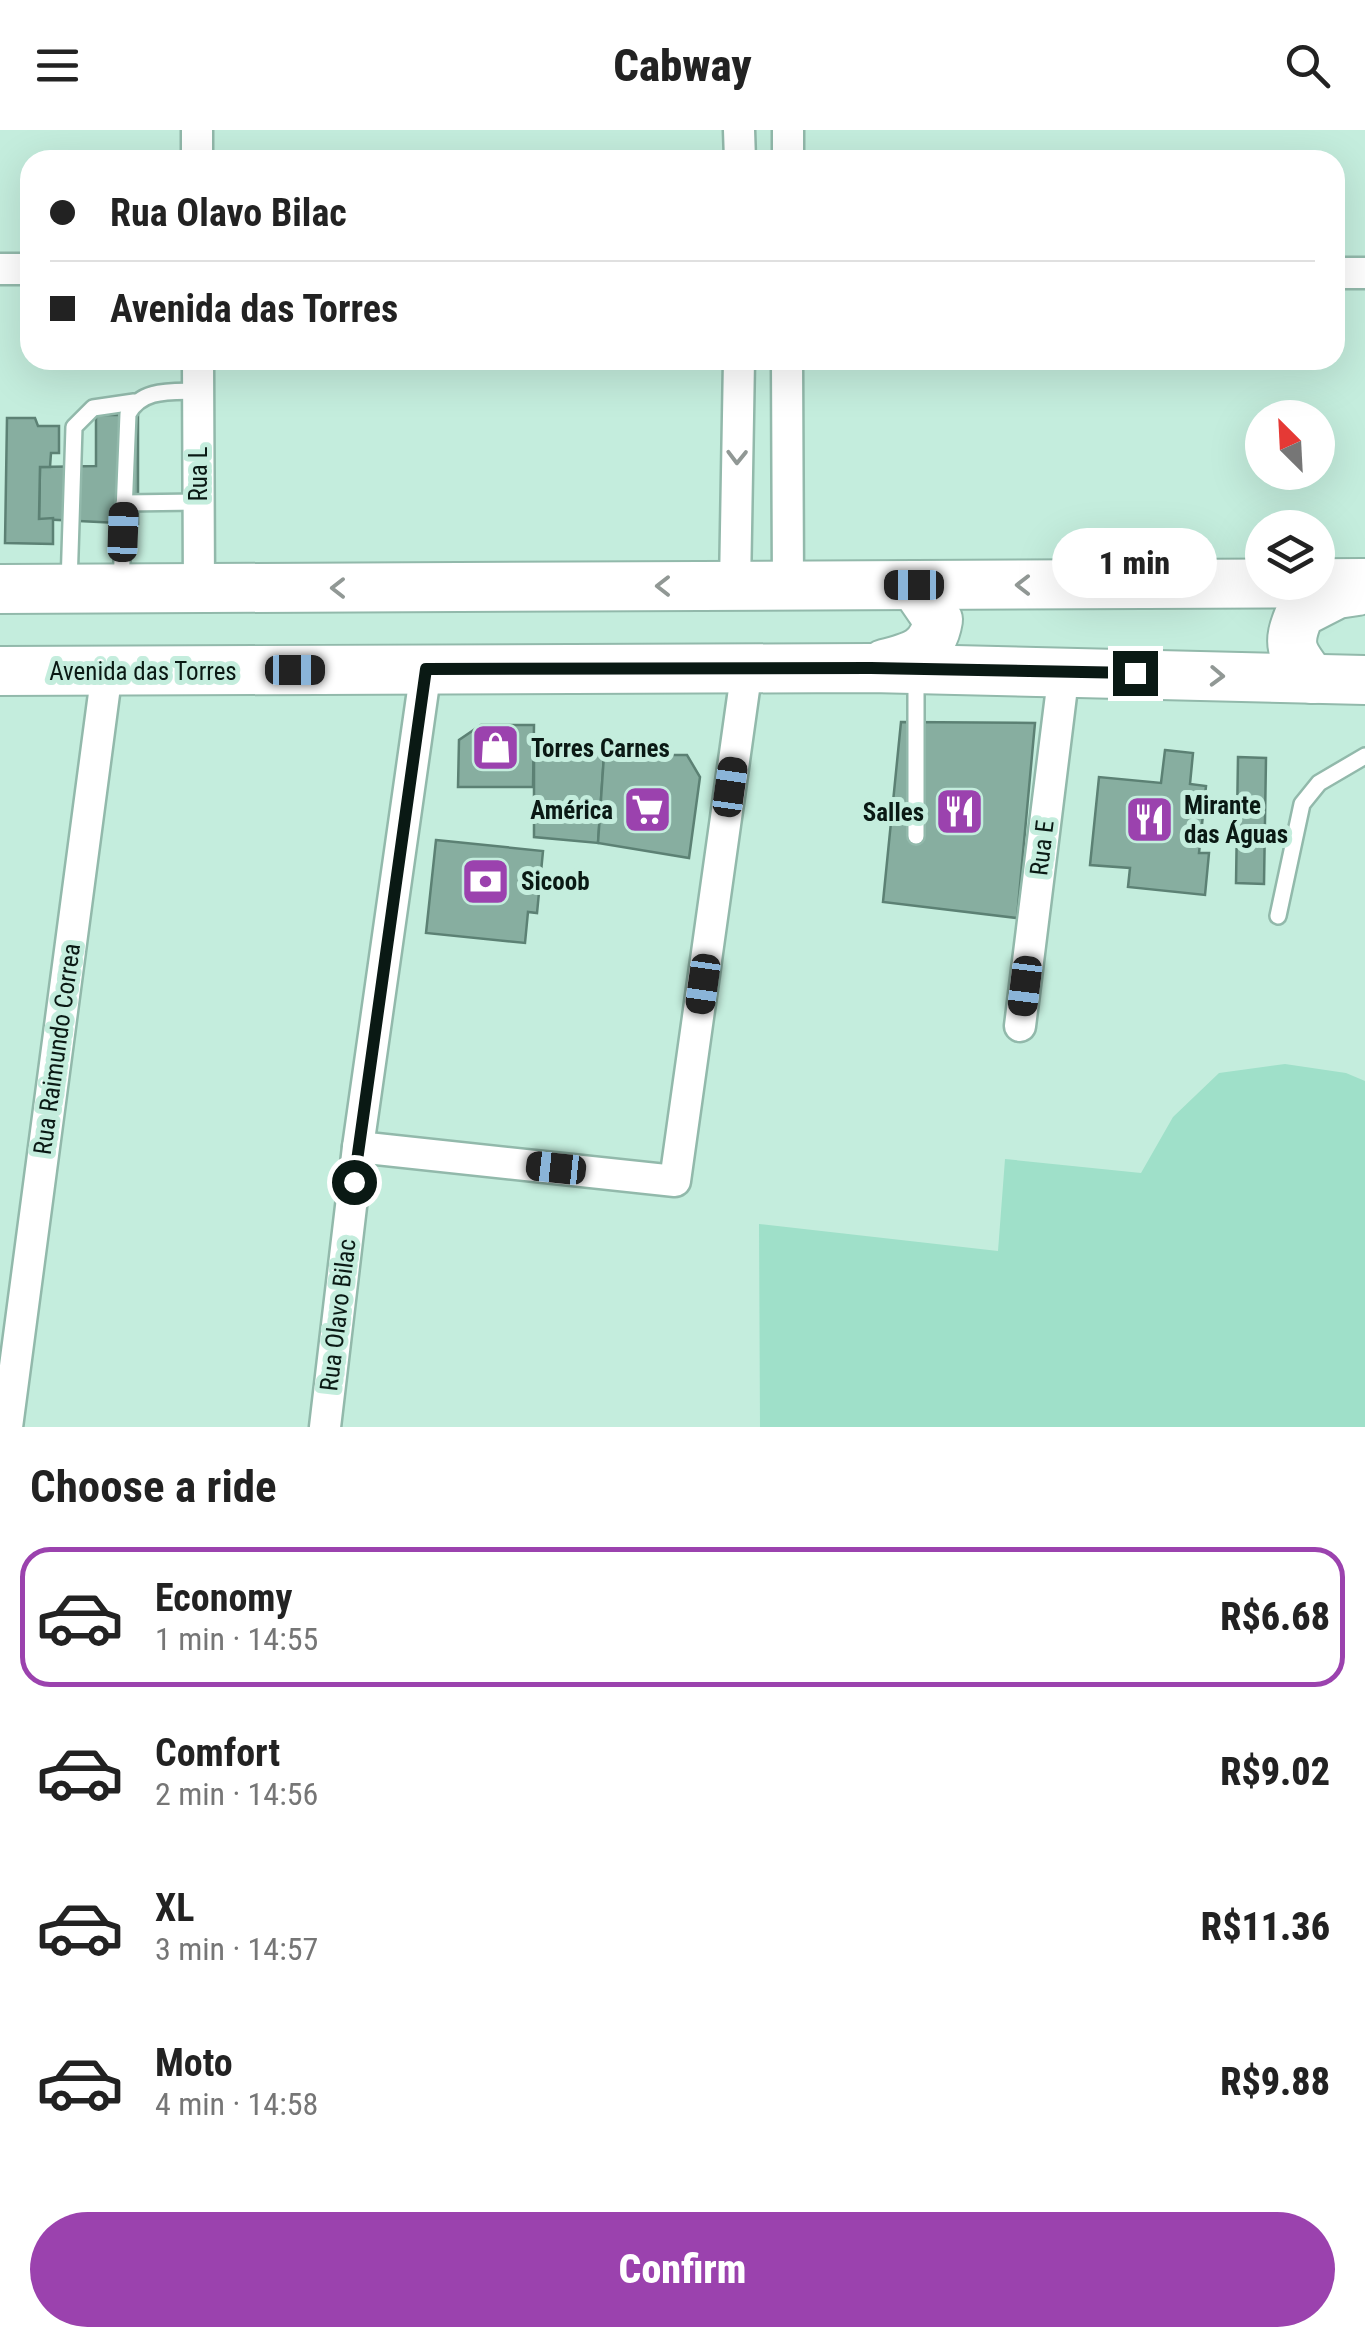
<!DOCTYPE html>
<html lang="en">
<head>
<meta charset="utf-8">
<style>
  body { margin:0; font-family:"Roboto Condensed",sans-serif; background:#f2f2f2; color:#222; height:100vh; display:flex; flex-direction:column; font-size:38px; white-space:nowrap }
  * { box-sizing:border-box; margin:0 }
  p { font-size:32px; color:#767676 }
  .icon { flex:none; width:55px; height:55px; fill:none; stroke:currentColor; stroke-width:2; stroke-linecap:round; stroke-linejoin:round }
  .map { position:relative; height:1297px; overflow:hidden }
  .panel { display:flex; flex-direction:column; background:#fff; flex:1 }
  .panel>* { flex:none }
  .hud { position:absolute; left:20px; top:20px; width:1325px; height:220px; border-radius:30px; box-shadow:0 10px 40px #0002; display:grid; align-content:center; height:220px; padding:0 30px; background:#fff }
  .needle { width:65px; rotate:336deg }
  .controls { position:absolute; left:1245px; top:270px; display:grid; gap:20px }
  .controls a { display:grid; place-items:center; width:90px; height:90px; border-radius:50%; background:#fff; box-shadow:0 10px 40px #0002; font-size:50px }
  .end { position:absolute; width:45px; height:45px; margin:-22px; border:12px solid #0a1914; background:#fff; box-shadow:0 0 0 5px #fff }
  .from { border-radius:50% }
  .bubble { position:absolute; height:70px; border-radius:35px; background:#fff; box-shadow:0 10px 40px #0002; font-size:32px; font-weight:800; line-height:70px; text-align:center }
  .car { position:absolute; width:30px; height:60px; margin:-30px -15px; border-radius:12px; box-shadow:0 0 8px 2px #0007; background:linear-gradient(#222 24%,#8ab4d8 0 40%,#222 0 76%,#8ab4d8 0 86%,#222 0) }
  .hud b { display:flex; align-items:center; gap:35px; height:95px; font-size:38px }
  .hud b+b { border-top:2px solid #e0e0e0 }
  .hud i { width:25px; height:25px; background:#222 }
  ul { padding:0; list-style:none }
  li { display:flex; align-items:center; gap:30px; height:140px; margin:0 20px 15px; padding:0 10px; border:5px solid transparent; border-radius:30px }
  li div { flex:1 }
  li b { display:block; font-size:38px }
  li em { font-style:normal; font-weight:800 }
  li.on { border-color:#9b42ae }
  li>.icon { width:90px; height:90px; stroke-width:1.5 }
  h2 { padding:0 30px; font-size:45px; line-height:120px }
  .primary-button { display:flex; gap:20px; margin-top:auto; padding:20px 30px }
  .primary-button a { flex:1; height:115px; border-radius:60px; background:#9b42ae; color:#fff; font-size:40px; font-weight:800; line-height:115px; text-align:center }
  header { display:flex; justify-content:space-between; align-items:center; height:130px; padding:0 30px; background:#fff; font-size:45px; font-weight:800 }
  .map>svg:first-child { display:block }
  .green { fill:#9fe0c9 }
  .building { fill:#87aea0; stroke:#5c8174; stroke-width:2.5 }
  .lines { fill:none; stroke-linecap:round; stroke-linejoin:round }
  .service-casing { stroke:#92b9ab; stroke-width:20 }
  .minor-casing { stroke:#92b9ab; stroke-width:35 }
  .primary-casing { stroke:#92b9ab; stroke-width:52 }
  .service { stroke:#fff; stroke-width:15 }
  .minor { stroke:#fff; stroke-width:30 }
  .primary { stroke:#fff; stroke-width:48 }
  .oneway { stroke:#919895 }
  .route { stroke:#0a1914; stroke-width:12 }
  .labels { text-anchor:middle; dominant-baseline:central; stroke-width:10; stroke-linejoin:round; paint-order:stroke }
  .street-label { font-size:25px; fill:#0a1914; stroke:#c4eddd }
  .poi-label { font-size:25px; font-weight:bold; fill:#0a1914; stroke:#c4eddd; text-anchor:start }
</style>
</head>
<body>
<header><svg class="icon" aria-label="menu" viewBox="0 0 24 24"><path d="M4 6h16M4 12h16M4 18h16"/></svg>Cabway<svg class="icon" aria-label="search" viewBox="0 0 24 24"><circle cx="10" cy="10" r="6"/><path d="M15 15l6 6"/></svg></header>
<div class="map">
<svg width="1365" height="1297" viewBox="0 0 1365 1297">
  <rect width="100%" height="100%" fill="#c4eddd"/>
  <path class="green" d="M1285,934l61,9 19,8v346h-605l-1,-203 239,27 7,-92 136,14 32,-56 46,-44z"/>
  <g class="building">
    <path d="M96,285h42v109l-99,-5 1,-52 56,-1z"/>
    <path d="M7,288h28l3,8h21v27h-8l-1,14h-10l-1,52 14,-1v26l-48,-1z"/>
    <path d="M901,592l134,1 -18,195 -134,-16z"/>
    <path d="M481,595h53l-1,62h-75l1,-47z"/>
    <path d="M1165,620l28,3 -3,31 16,2 -7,67h10l-4,42 -77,-8 2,-19 -40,-3 9,-88 62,6z"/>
    <path d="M570,624l34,1 -6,88 -64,-6v-80z"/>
    <path d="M604,625h83l13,22 -11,81 -91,-15z"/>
    <path d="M1238,627l28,1 -2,126 -28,-1z"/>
    <path d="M436,710l107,11 -6,62 -9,-1 -3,31 -99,-10z"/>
  </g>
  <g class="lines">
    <defs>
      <g id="service">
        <path d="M124,373l75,-1"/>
        <path d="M69,455l5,-158 19,-19 41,-6"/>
        <path d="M121,455l7,-171c14,-26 43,-22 70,-23"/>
        <path d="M916,543v163"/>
        <path d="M1278,786l24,-112 17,-21 46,-27"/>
      </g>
      <g id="minor">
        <path d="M197,0v30"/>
        <path d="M739,0l1,30"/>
        <path d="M788,30v-30"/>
        <path d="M0,139h30"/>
        <path d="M1335,143h30"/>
        <path d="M198,230l1,229"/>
        <path d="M787,230l1,225"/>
        <path d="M735,456l4,-226"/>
        <path d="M1020,896l44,-355"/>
        <path d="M358,1017l317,34 72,-513"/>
        <path d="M7,1297l100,-756"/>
        <path d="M325,1297l33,-280 68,-478"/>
      </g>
      <g id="primary">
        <path d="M0,459l1365,-6"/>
        <path d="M884,534c28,-7 49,-12 54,-44l-24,-35"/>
        <path d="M0,541l871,-3 494,12"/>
        <path d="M1312,549c-21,-27 -26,-34 -12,-66l37,-19 20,-3"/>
      </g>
    </defs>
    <use href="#service" class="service-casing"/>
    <use href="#minor" class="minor-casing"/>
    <use href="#primary" class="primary-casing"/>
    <use href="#service" class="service"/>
    <use href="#minor" class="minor"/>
    <use href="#primary" class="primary"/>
  </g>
  <defs><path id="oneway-chevron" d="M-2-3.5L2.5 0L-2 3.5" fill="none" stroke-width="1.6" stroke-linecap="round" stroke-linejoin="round" transform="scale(2.5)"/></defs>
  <g class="oneway">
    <use href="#oneway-chevron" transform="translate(737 327) rotate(91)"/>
    <use href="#oneway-chevron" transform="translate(1023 455) rotate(180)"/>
    <use href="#oneway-chevron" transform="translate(663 456) rotate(180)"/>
    <use href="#oneway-chevron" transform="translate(338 458) rotate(180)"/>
    <use href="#oneway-chevron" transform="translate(1217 546) rotate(2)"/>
  </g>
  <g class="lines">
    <path class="route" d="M354,1052l72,-513 445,-1 264,5"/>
  </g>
  <defs>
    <symbol id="shop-square" viewBox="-11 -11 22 22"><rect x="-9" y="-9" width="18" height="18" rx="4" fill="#9b42ae" stroke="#c4eddd"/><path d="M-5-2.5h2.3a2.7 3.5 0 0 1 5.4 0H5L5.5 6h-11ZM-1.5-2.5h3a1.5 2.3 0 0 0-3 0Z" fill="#fff"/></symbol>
    <symbol id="supermarket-square" viewBox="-11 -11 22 22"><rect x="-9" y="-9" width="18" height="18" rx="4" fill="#9b42ae" stroke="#c4eddd"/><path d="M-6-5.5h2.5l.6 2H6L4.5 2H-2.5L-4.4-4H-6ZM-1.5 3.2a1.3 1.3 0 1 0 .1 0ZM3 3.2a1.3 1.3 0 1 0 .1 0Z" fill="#fff"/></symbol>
    <symbol id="restaurant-square" viewBox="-11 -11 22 22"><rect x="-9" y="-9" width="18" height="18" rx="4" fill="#9b42ae" stroke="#c4eddd"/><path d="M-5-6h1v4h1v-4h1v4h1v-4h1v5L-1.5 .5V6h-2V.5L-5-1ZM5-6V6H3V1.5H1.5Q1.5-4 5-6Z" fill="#fff"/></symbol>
    <symbol id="bank-square" viewBox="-11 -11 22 22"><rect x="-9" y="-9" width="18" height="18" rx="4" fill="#9b42ae" stroke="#c4eddd"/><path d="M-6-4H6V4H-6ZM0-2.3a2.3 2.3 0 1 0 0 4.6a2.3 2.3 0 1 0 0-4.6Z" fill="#fff"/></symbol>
  </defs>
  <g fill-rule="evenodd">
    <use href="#shop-square" x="468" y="590" width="55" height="55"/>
    <use href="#supermarket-square" x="620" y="652" width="55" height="55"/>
    <use href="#restaurant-square" x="932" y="654" width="55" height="55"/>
    <use href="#restaurant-square" x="1122" y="662" width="55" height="55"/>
    <use href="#bank-square" x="458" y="724" width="55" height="55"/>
  </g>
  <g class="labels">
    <g class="street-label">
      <text transform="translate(198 344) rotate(-90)">Rua L</text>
      <text x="143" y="541">Avenida das Torres</text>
      <text transform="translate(1042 718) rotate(-83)">Rua E</text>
      <text transform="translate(57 919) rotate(-82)">Rua Raimundo Correa</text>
      <text transform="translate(338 1185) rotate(-83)">Rua Olavo Bilac</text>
    </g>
    <g class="poi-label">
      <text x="531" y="618">Torres Carnes</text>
      <text x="1184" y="675">Mirante<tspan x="1184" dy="29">das Águas</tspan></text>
      <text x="613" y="680" text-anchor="end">América</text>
      <text x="924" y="682" text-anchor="end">Salles</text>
      <text x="521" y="751">Sicoob</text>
    </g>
  </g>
</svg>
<div class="controls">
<a><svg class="needle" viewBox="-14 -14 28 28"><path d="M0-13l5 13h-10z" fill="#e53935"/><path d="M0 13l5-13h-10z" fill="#767676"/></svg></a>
<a><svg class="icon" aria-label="layers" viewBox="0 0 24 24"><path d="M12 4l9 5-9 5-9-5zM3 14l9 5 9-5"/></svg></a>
</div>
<i class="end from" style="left:354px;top:1052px"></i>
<i class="end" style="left:1135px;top:543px"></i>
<div class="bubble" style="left:1052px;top:398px;width:165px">1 min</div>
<i class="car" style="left:123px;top:402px;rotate:2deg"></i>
<i class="car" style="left:914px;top:455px;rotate:270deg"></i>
<i class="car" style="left:295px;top:540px;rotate:90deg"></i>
<i class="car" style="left:730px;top:657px;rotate:8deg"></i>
<i class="car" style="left:703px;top:854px;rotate:188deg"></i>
<i class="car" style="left:1025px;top:856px;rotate:187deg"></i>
<i class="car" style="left:556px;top:1038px;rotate:276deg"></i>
<div class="hud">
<b><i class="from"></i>Rua Olavo Bilac</b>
<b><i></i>Avenida das Torres</b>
</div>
</div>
<section class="panel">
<h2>Choose a ride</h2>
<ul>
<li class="on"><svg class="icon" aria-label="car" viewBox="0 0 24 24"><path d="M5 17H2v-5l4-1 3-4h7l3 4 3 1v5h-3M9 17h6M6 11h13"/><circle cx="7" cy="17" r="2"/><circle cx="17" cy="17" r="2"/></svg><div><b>Economy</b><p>1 min · 14:55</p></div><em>R$6.68</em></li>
<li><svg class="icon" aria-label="car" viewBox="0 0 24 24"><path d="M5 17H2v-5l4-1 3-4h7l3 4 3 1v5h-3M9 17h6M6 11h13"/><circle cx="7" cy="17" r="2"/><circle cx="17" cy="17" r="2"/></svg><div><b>Comfort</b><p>2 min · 14:56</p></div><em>R$9.02</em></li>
<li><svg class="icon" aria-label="car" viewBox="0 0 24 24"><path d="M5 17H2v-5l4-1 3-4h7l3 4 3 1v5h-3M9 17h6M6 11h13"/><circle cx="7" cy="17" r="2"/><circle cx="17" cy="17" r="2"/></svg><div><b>XL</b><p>3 min · 14:57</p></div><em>R$11.36</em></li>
<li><svg class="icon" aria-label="car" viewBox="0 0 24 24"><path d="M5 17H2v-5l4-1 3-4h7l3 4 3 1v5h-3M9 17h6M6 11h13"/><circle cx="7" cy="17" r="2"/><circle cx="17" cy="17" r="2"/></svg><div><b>Moto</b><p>4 min · 14:58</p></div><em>R$9.88</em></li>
</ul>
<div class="primary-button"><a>Confirm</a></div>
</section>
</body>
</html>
